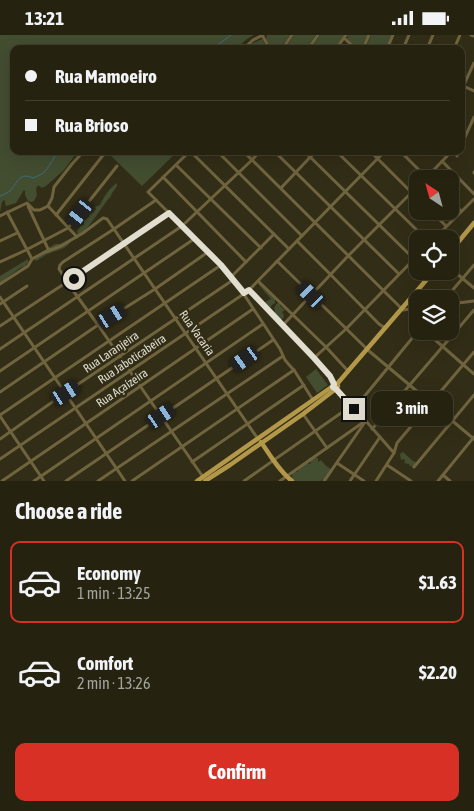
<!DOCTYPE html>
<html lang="en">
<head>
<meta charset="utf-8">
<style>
  body { margin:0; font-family:"Asap Condensed",sans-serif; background:#322f1e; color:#f1f3f6; height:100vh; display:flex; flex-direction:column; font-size:19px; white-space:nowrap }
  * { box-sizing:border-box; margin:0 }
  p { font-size:16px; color:#a4a49f }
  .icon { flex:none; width:28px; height:28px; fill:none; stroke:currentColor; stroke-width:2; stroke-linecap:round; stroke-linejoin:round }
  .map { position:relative; height:446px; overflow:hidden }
  .side { display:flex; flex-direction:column; background:#262210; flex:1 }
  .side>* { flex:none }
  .guide { position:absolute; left:10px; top:10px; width:455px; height:110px; border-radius:10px; box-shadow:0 5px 20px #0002,0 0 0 1px #423f30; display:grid; align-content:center; height:110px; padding:0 15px; background:#262210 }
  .needle { width:32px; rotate:324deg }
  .controls { position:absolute; left:409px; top:135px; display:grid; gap:10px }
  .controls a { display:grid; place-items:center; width:50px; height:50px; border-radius:10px; background:#262210; box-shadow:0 5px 20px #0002,0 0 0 1px #423f30; font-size:25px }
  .end { position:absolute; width:22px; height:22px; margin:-11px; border:6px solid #e1ded0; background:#111; box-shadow:0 0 0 2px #111 }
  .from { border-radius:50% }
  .bubble { position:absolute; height:35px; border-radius:10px; background:#262210; box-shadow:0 5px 20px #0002,0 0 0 1px #423f30; font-size:16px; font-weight:700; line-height:35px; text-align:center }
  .car { position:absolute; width:15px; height:30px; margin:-15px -8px; border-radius:6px; box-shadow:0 0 4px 1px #0007; background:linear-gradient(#222 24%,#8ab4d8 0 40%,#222 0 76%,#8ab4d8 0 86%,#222 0) }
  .guide b { display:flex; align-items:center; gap:18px; height:48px; font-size:19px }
  .guide b+b { border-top:1px solid #423f30 }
  .guide i { width:12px; height:12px; background:#f1f3f6 }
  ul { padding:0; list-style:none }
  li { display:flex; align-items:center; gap:15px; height:82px; margin:0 10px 8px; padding:0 5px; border:2px solid transparent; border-radius:10px }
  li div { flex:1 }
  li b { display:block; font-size:19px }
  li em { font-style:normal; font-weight:700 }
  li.selected { border-color:#d93025 }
  li>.icon { width:45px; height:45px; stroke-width:1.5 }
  h2 { padding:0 15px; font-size:22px; line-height:60px }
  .action { display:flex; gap:10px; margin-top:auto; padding:10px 15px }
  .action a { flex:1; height:58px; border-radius:10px; background:#d93025; color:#fff; font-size:20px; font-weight:700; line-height:58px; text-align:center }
  .status { display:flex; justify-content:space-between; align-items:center; height:35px; padding:0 25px; background:#262210; direction:ltr }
  .status svg { height:14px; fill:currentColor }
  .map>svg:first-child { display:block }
  .green { fill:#434d30 }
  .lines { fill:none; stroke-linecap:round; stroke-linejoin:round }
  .stream { stroke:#3c6e82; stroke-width:1 }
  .minor { stroke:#70643f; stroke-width:3 }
  .major { stroke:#b39849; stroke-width:4.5 }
  .route { stroke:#e1ded0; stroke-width:6 }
  .labels { text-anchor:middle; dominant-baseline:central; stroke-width:5; stroke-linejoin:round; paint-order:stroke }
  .street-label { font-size:12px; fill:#e1ded0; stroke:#322d16 }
</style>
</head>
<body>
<div class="status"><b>13:21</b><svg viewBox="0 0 49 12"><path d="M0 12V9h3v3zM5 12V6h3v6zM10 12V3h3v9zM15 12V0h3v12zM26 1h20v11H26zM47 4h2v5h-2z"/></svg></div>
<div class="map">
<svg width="474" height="446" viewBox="0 0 474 446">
  <rect width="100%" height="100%" fill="#322d16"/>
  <g class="green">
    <path d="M0,0h254l-7,4 -7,6 2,2 -2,2h-226v102h64l-14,19 -18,16 -4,2 -4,-3 -2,4 1,6 -3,6 -3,1 -3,-1 -3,-6v-4l-1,-1 -8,13 -10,3 -1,-2v-3l-1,-1 -2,2 -2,10z"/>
    <path d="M267,0h23l-5,7 -7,7h-6l-6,-10z"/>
    <path d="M294,0h22l-10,14h-24l6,-5z"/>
    <path d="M320,0h24l-9,14h-25z"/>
    <path d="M348,0h20l-7,14h-4l-10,-10z"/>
    <path d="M371,0h21l-6,14h-21z"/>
    <path d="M262,4l6,10h-23l3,-4z"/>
    <path d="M106,116h72l-36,35z"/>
    <path d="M117,148c1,5 -5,8 -6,13 -10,11 -21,32 -33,40l-1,-5 4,-5 3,-1v-4l5,-4 1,-3 3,-1 3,-4 -1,-2 5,-2c3,-7 10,-18 17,-22z"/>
    <path d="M73,202c-5,12 -12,12 -23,16 -6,2 -9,6 -15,8v-5l20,-12h5z"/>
    <path d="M28,224v3l-3,4 -5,2 -20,15v-7z"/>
    <path d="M258,249h2l15,15v4l-3,2 -2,3h-4l-2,-4 1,-2 6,-3z"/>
    <path d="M277,268l3,1v2l5,4 -3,2 2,3 -1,4h-4l-5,-6 1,-2 -1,-3z"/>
    <path d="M316,334l12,16 -11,8 -11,-16z"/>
    <path d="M403,417l10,9 3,1 -2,5 -4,-1 -1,-2 -5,-1 1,-2 -1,-2 -3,1 -1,-6z"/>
    <path d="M309,423h9v4l3,-2 4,5 8,6 -7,10h-3v-2l-2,2h-26l-3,-1v-5l2,-3h3l3,-4 7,-5 4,1 -1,-2h-3z"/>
  </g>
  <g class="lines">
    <g class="stream">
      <path d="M218,14l1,-5 12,-9"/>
      <path d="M0,161c4,-2 8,-3 11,-6 7,-9 9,-18 22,-12 4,-2 8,-3 11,-6 3,-2 11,-16 14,-21"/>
    </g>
    <g class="minor">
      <path d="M262,0l8,14"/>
      <path d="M471,0l3,1"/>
      <path d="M344,3l12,11"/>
      <path d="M243,14l10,-9 10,-5"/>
      <path d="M280,14l5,-4 7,-10"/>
      <path d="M308,14l10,-14"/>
      <path d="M336,14l10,-14"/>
      <path d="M343,14l2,-3"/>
      <path d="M363,14l6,-14"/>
      <path d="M387,14l6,-14"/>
      <path d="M403,14l6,-14"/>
      <path d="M427,14l6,-14"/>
      <path d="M454,14l6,-14"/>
      <path d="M461,50l13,6"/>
      <path d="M461,56l13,-28"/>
      <path d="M461,111l13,-29"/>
      <path d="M190,116l-42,41 60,60 25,28 12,16 35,53 5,11 6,7 3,3 19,30"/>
      <path d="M190,116l99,98"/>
      <path d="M217,116l85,85"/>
      <path d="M243,116l160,159 15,-2"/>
      <path d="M274,116l125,123"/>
      <path d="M304,116l110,108"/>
      <path d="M336,116l90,88"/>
      <path d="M370,116l48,48"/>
      <path d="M400,116l28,28"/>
      <path d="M457,121l2,-5"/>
      <path d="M442,126l32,33"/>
      <path d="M176,130l85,83"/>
      <path d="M474,138v-1"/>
      <path d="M163,142l83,85"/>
      <path d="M425,144l26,-27"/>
      <path d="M281,153l35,-37"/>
      <path d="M156,165l-42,29 -51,33 -3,3 -1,4 15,23 24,33 105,152"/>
      <path d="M450,165l11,11"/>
      <path d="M28,171l21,45"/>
      <path d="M431,176l15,15"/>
      <path d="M7,177l25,47"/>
      <path d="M56,180l48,-61"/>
      <path d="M0,181l27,-13 7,7h6l8,-4"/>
      <path d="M77,202l-29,-31 4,-8 2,-11 18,-23 12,-13"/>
      <path d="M434,204l40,-40"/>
      <path d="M0,206l17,-8"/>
      <path d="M297,206l33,33 49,50 6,4"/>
      <path d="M277,226l92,90 105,88"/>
      <path d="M0,227l26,-12 42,-22 49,-62"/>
      <path d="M450,233l24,20"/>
      <path d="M231,242l43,-43"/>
      <path d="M258,246l68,66 22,24"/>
      <path d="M0,249l28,-18 4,-7 13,-7 16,-6 22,-13 20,-15 4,1 151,220"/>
      <path d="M72,253v-6l4,-6 93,-63"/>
      <path d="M249,255l65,68 16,18 5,8"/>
      <path d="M0,262l125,184"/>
      <path d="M445,264l29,-34"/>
      <path d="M0,269l27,-18"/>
      <path d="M450,269l24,-3"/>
      <path d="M283,290l65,-69 70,-70"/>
      <path d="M0,291l67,-44"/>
      <path d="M425,296l49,43"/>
      <path d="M0,314l182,-123 70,-66 8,-9"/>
      <path d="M314,323l32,-29 72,-74"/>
      <path d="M0,336l194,-132"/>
      <path d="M337,353l57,65"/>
      <path d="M0,357l98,-67 57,-36 53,-37"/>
      <path d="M354,374l64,-78"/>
      <path d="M303,379l24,34"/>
      <path d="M0,380l221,-150"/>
      <path d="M0,381l44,65"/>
      <path d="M372,394l102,-119"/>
      <path d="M0,404l65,-46 168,-113"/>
      <path d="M0,424l248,-168 137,-140"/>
      <path d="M192,427l112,-77"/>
      <path d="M337,428l27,18"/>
      <path d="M387,430l24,16"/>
      <path d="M414,432l60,-72"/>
      <path d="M443,440l7,6"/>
      <path d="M2,446l251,-172"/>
      <path d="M34,446l229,-157"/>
      <path d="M66,446l207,-141"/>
      <path d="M98,446l185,-125"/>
      <path d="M132,446l162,-111"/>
      <path d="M244,446l107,-75"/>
      <path d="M280,446l85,-60"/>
      <path d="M324,446l41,-59"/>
      <path d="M350,446l30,-44"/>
      <path d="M376,446l18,-28 3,-10 77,-91"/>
      <path d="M438,446l36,-44"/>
    </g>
    <g class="major">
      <path d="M450,217l24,-29"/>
      <path d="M261,407c9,13 18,29 31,39"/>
      <path d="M197,446l136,-95 2,-2h2l97,-113"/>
      <path d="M205,446l25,-16 73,-51 34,-26 1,-2 -1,-2"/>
    </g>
  </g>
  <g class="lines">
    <path class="route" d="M74,244l2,-3 93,-63 52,52 23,28 5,-3 5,5 60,63 16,18 4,8 -1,3 3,2 18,20"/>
  </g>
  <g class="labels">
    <g class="street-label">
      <text transform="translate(197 298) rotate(55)">Rua Vacaria</text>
      <text transform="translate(111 317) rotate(-34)">Rua Laranjeira</text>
      <text transform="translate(132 324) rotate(-34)">Rua Jaboticabeira</text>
      <text transform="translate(122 353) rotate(-34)">Rua Açaízeira</text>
    </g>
  </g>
</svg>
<div class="controls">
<a><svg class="needle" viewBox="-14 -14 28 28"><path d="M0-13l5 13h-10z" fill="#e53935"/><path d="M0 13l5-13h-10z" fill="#a4a49f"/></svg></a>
<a><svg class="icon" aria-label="locate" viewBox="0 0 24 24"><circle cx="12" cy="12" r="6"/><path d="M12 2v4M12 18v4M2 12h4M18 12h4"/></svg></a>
<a><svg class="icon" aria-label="layers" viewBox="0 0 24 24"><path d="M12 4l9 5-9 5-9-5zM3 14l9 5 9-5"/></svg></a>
</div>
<i class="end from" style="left:74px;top:244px"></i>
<i class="end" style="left:354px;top:374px"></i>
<div class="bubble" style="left:371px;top:356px;width:82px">3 min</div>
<i class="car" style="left:80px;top:178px;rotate:218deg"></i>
<i class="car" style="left:311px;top:260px;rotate:314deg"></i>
<i class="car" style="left:112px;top:281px;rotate:58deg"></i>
<i class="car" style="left:245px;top:324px;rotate:235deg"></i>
<i class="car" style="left:66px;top:358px;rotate:57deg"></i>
<i class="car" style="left:161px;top:381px;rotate:56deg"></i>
<div class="guide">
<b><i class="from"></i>Rua Mamoeiro</b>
<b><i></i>Rua Brioso</b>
</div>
</div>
<section class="side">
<h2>Choose a ride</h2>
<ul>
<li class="selected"><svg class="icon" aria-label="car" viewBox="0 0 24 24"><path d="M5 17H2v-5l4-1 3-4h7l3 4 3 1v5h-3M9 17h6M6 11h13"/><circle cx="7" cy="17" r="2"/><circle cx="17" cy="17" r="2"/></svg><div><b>Economy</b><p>1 min · 13:25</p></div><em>$1.63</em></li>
<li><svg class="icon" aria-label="car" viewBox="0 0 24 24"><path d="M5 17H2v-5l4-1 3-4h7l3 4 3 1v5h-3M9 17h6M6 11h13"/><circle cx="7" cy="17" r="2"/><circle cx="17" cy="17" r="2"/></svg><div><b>Comfort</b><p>2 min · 13:26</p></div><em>$2.20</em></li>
</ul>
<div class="action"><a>Confirm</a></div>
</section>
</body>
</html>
